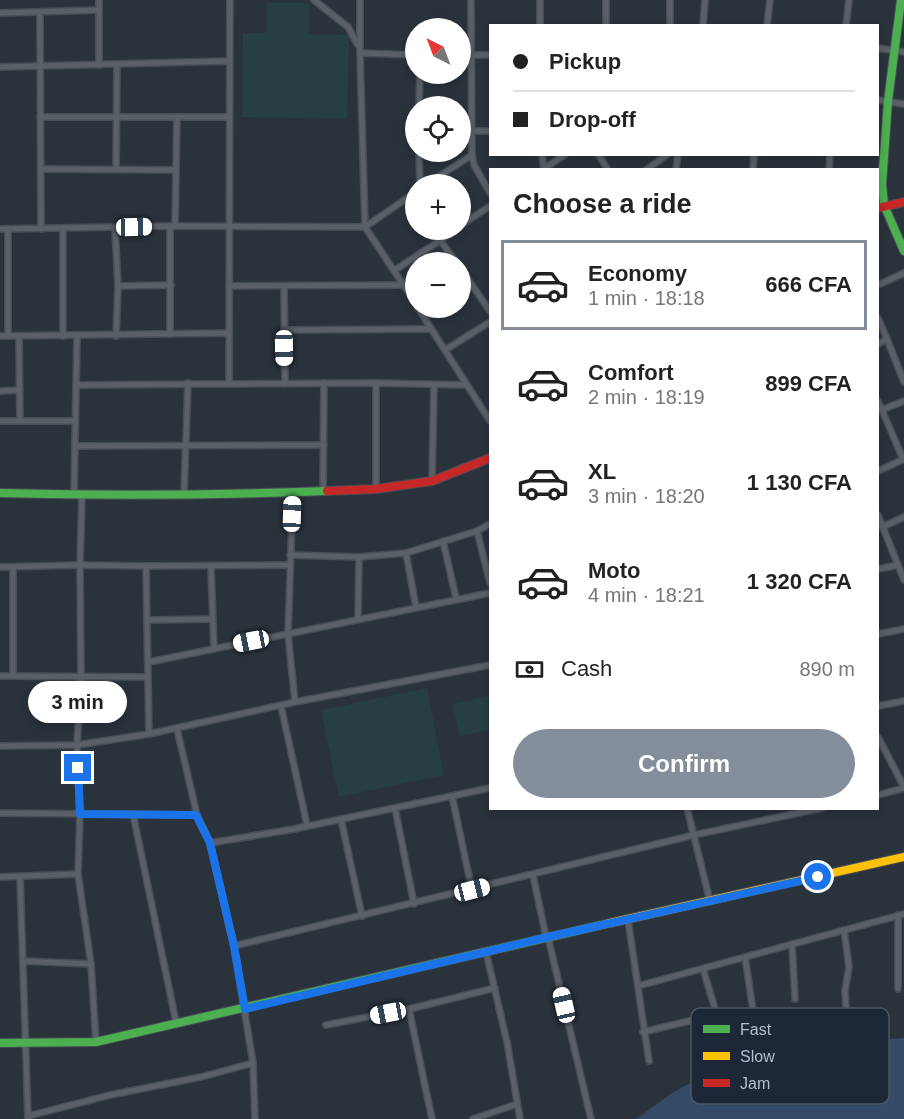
<!DOCTYPE html>
<html lang="en">
<head>
<meta charset="utf-8">
<style>
  body { margin:0; font-family:Helvetica,sans-serif; background:#f2f2f2; color:#222; height:100vh; display:flex; flex-direction:column; font-size:22px; white-space:nowrap }
  * { box-sizing:border-box; margin:0 }
  p { font-size:20px; color:#767676 }
  .icon { flex:none; width:33px; height:33px; fill:none; stroke:currentColor; stroke-width:2; stroke-linecap:round; stroke-linejoin:round }
  .map { position:relative; flex:1; overflow:hidden }
  .drawer { position:absolute; left:489px; top:168px; width:390px; height:642px; display:flex; flex-direction:column; background:#fff; border-radius:0px; box-shadow:0 3px 9px #0003 }
  .drawer>* { flex:none }
  .hud { position:absolute; left:489px; top:24px; width:390px; height:132px; border-radius:0px; box-shadow:0 3px 9px #0003; display:grid; align-content:center; height:132px; padding:0 24px; background:#fff }
  .needle { width:39px; rotate:318deg }
  .buttons { position:absolute; left:405px; top:18px; display:grid; gap:12px }
  .buttons a { display:grid; place-items:center; width:66px; height:66px; border-radius:50%; background:#fff; box-shadow:0 3px 9px #0003; font-size:30px }
  .end { position:absolute; width:27px; height:27px; margin:-14px; border:8px solid #1a73e8; background:#fff; box-shadow:0 0 0 3px #fff }
  .from { border-radius:50% }
  .bubble { position:absolute; height:42px; border-radius:21px; background:#fff; box-shadow:0 3px 9px #0003; font-size:20px; font-weight:700; line-height:42px; text-align:center }
  .car { position:absolute; width:18px; height:36px; margin:-18px -9px; border-radius:8px; box-shadow:0 0 4px 2px #0007; background:linear-gradient(#fff 24%,#345 0 40%,#fff 0 76%,#345 0 86%,#fff 0) }
  .hud b { display:flex; align-items:center; gap:21px; height:57px; font-size:22px }
  .hud b+b { border-top:2px solid #e0e0e0 }
  .hud i { width:15px; height:15px; background:#222 }
  ul { padding:0; list-style:none }
  li { display:flex; align-items:center; gap:18px; height:90px; margin:0 12px 9px; padding:0 12px; border:3px solid transparent; border-radius:0px }
  li div { flex:1 }
  li b { display:block; font-size:22px }
  li em { font-style:normal; font-weight:700 }
  li.active { border-color:#848d9a }
  li>.icon { width:54px; height:54px; stroke-width:1.5 }
  h2 { padding:0 24px; font-size:27px; line-height:72px }
  .pay { display:flex; align-items:center; gap:15px; height:66px; padding:0 24px; font-size:22px }
  .pay p { margin-inline-start:auto }
  .cta { display:flex; gap:12px; margin-top:auto; padding:12px 24px }
  .cta a { flex:1; height:69px; border-radius:36px; background:#848d9a; color:#fff; font-size:24px; font-weight:700; line-height:69px; text-align:center }
  .map>svg:first-child { display:block }
  .green { fill:#263f43 }
  .water { fill:#344b67 }
  .lines { fill:none; stroke-linecap:round; stroke-linejoin:round }
  .street-casing { stroke:#484e56; stroke-width:8 }
  .fast-casing { stroke:#484e56; stroke-width:10 }
  .slow-casing { stroke:#484e56; stroke-width:10 }
  .jam-casing { stroke:#484e56; stroke-width:10 }
  .street { stroke:#5b6068; stroke-width:5 }
  .fast { stroke:#4caf50; stroke-width:8 }
  .slow { stroke:#ffc107; stroke-width:8 }
  .jam { stroke:#c62828; stroke-width:8 }
  .route { stroke:#1a73e8; stroke-width:8 }
  .key { fill:#1c2837; stroke:#4a5564; stroke-width:1.5 }
  .key-label { font-size:16px; fill:#b4becc }
</style>
</head>
<body>
<div class="map">
<svg width="904" height="1119" viewBox="0 0 904 1119">
  <rect width="100%" height="100%" fill="#2a323c"/>
  <g class="green">
    <path d="M267,3h43l-1,31 40,1 -2,84 -105,-2 1,-84h23z"/>
    <path d="M427,688l17,87 -105,22 -18,-87z"/>
    <path d="M490,696v34l-31,6 -6,-32z"/>
  </g>
  <path class="water" d="M904,1038v81h-268l36,-26 55,-30 59,-17z"/>
  <g class="lines">
    <defs>
      <g id="street">
        <path d="M314,0l34,27 10,18"/>
        <path d="M360,0v53l5,174 51,77"/>
        <path d="M471,0l1,155 2,10 16,28"/>
        <path d="M0,13l99,-3"/>
        <path d="M40,13l1,216"/>
        <path d="M540,26v-26"/>
        <path d="M606,26v-26"/>
        <path d="M670,26v-26"/>
        <path d="M703,26l2,-26"/>
        <path d="M767,26l3,-26"/>
        <path d="M846,26l3,-26"/>
        <path d="M878,48l26,4"/>
        <path d="M360,53l56,2"/>
        <path d="M460,55h30"/>
        <path d="M99,65v-65"/>
        <path d="M0,67l229,-6"/>
        <path d="M878,100l26,4"/>
        <path d="M419,106l1,-32"/>
        <path d="M40,117h189"/>
        <path d="M460,131h30"/>
        <path d="M419,152l1,32"/>
        <path d="M542,154l2,16"/>
        <path d="M598,154l10,16"/>
        <path d="M41,169l135,1"/>
        <path d="M116,169l1,-105"/>
        <path d="M542,170l24,-16"/>
        <path d="M646,170l22,-16"/>
        <path d="M676,170l2,-16"/>
        <path d="M753,170l1,-16"/>
        <path d="M829,170l1,-16"/>
        <path d="M427,184l45,-29"/>
        <path d="M170,226v108"/>
        <path d="M175,226l2,-109"/>
        <path d="M460,226l30,-20"/>
        <path d="M63,228v108"/>
        <path d="M115,228l3,58 -2,50"/>
        <path d="M0,229l170,-3 195,1 51,-35"/>
        <path d="M8,229v107"/>
        <path d="M440,240l16,22"/>
        <path d="M460,268l30,43"/>
        <path d="M395,270l61,-40"/>
        <path d="M878,285l26,-12"/>
        <path d="M118,286l53,-1"/>
        <path d="M229,286l175,-1"/>
        <path d="M284,286l1,98"/>
        <path d="M418,308l72,113"/>
        <path d="M878,318l9,21"/>
        <path d="M284,330l147,-1"/>
        <path d="M0,336l228,-3"/>
        <path d="M19,336l1,85"/>
        <path d="M878,344l9,-5 17,43"/>
        <path d="M445,350l45,-28"/>
        <path d="M229,384l1,-384"/>
        <path d="M76,385l300,-2 90,2"/>
        <path d="M0,391l20,-1"/>
        <path d="M878,401l25,58"/>
        <path d="M881,410l23,-9"/>
        <path d="M0,421h75"/>
        <path d="M75,446l249,-1"/>
        <path d="M878,471l26,-12"/>
        <path d="M432,481l2,-96"/>
        <path d="M376,489v-106"/>
        <path d="M323,491l1,-108"/>
        <path d="M184,493l4,-110"/>
        <path d="M293,493l-5,141 7,68"/>
        <path d="M74,495l3,-159"/>
        <path d="M82,495l-2,70 1,111 -4,69 3,69 -2,60 13,90 5,78"/>
        <path d="M878,515l26,65"/>
        <path d="M882,527l22,-10"/>
        <path d="M477,531l13,52"/>
        <path d="M443,541l13,57"/>
        <path d="M406,553l10,54"/>
        <path d="M290,555l69,2 47,-4 71,-22 13,-7"/>
        <path d="M146,566l3,168"/>
        <path d="M211,566l3,83"/>
        <path d="M0,567l80,-2 66,1 144,-1"/>
        <path d="M878,569l20,-4"/>
        <path d="M358,619l1,-62"/>
        <path d="M148,620l65,-1"/>
        <path d="M878,634l26,-5"/>
        <path d="M149,662l341,-69"/>
        <path d="M0,676l148,1"/>
        <path d="M13,676v-109"/>
        <path d="M281,706l26,119"/>
        <path d="M878,706l26,-5"/>
        <path d="M177,729l20,86 13,28 24,103 19,117 2,56"/>
        <path d="M878,737l26,50"/>
        <path d="M0,746l77,-1 72,-11 146,-32 195,-37"/>
        <path d="M878,795l26,-7"/>
        <path d="M452,796l20,94"/>
        <path d="M395,808l19,96"/>
        <path d="M687,808l23,93"/>
        <path d="M0,813l197,2"/>
        <path d="M133,814l43,208"/>
        <path d="M341,819l21,97"/>
        <path d="M210,843l84,-14 196,-41"/>
        <path d="M533,875l13,62"/>
        <path d="M20,876l8,243"/>
        <path d="M0,877l78,-3"/>
        <path d="M628,920l21,141"/>
        <path d="M844,930l5,37 -4,24 1,16"/>
        <path d="M548,937l43,182"/>
        <path d="M792,944l3,55"/>
        <path d="M234,946l460,-111 128,-27"/>
        <path d="M486,952l21,90 13,77"/>
        <path d="M23,961l68,3"/>
        <path d="M703,969l17,56 5,2 29,-10 -9,-60"/>
        <path d="M638,986l266,-72"/>
        <path d="M898,989v-74"/>
        <path d="M409,1009l23,110"/>
        <path d="M326,1025l83,-16 86,-21"/>
        <path d="M643,1032l75,-18"/>
        <path d="M28,1116l82,-21 91,-18 52,-14"/>
        <path d="M473,1119l44,-15"/>
      </g>
      <g id="fast">
        <path d="M901,0l-13,101 -6,83 2,21 20,46"/>
        <path d="M0,493c109,3 218,2 327,-2"/>
        <path d="M0,1043l96,-1 514,-119"/>
      </g>
      <path id="slow" d="M610,923l294,-66"/>
      <g id="jam">
        <path d="M878,208l26,-6"/>
        <path d="M327,491l49,-2 56,-8 58,-23"/>
      </g>
    </defs>
    <use href="#street" class="street-casing"/>
    <use href="#fast" class="fast-casing"/>
    <use href="#slow" class="slow-casing"/>
    <use href="#jam" class="jam-casing"/>
    <use href="#street" class="street"/>
    <use href="#fast" class="fast"/>
    <use href="#slow" class="slow"/>
    <use href="#jam" class="jam"/>
  </g>
  <g class="lines">
    <path class="route" d="M78,768l2,46 116,1 14,28 24,103 11,63 303,-72 270,-60"/>
  </g>
  <rect x="691" y="1008" width="198" height="96" rx="9" class="key"/>
  <rect x="703" y="1025" width="27" height="8" fill="#4caf50"/>
  <rect x="703" y="1052" width="27" height="8" fill="#ffc107"/>
  <rect x="703" y="1079" width="27" height="8" fill="#c62828"/>
  <g class="key-label">
    <text x="740" y="1035">Fast</text>
    <text x="740" y="1062">Slow</text>
    <text x="740" y="1089">Jam</text>
  </g>
</svg>
<div class="buttons">
<a><svg class="needle" viewBox="-14 -14 28 28"><path d="M0-13l5 13h-10z" fill="#e53935"/><path d="M0 13l5-13h-10z" fill="#767676"/></svg></a>
<a><svg class="icon" aria-label="locate" viewBox="0 0 24 24"><circle cx="12" cy="12" r="6"/><path d="M12 2v4M12 18v4M2 12h4M18 12h4"/></svg></a>
<a>+</a>
<a>−</a>
</div>
<i class="end from" style="left:818px;top:877px"></i>
<i class="end" style="left:78px;top:768px"></i>
<div class="bubble" style="left:28px;top:681px;width:99px">3 min</div>
<i class="car" style="left:134px;top:227px;rotate:89deg"></i>
<i class="car" style="left:284px;top:348px;rotate:179deg"></i>
<i class="car" style="left:292px;top:514px;rotate:2deg"></i>
<i class="car" style="left:251px;top:641px;rotate:259deg"></i>
<i class="car" style="left:472px;top:890px;rotate:76deg"></i>
<i class="car" style="left:564px;top:1005px;rotate:347deg"></i>
<i class="car" style="left:388px;top:1013px;rotate:259deg"></i>
<div class="hud">
<b><i class="from"></i>Pickup</b>
<b><i></i>Drop-off</b>
</div>
<section class="drawer">
<h2>Choose a ride</h2>
<ul>
<li class="active"><svg class="icon" aria-label="car" viewBox="0 0 24 24"><path d="M5 17H2v-5l4-1 3-4h7l3 4 3 1v5h-3M9 17h6M6 11h13"/><circle cx="7" cy="17" r="2"/><circle cx="17" cy="17" r="2"/></svg><div><b>Economy</b><p>1 min · 18:18</p></div><em>666 CFA</em></li>
<li><svg class="icon" aria-label="car" viewBox="0 0 24 24"><path d="M5 17H2v-5l4-1 3-4h7l3 4 3 1v5h-3M9 17h6M6 11h13"/><circle cx="7" cy="17" r="2"/><circle cx="17" cy="17" r="2"/></svg><div><b>Comfort</b><p>2 min · 18:19</p></div><em>899 CFA</em></li>
<li><svg class="icon" aria-label="car" viewBox="0 0 24 24"><path d="M5 17H2v-5l4-1 3-4h7l3 4 3 1v5h-3M9 17h6M6 11h13"/><circle cx="7" cy="17" r="2"/><circle cx="17" cy="17" r="2"/></svg><div><b>XL</b><p>3 min · 18:20</p></div><em>1 130 CFA</em></li>
<li><svg class="icon" aria-label="car" viewBox="0 0 24 24"><path d="M5 17H2v-5l4-1 3-4h7l3 4 3 1v5h-3M9 17h6M6 11h13"/><circle cx="7" cy="17" r="2"/><circle cx="17" cy="17" r="2"/></svg><div><b>Moto</b><p>4 min · 18:21</p></div><em>1 320 CFA</em></li>
</ul>
<div class="pay"><svg class="icon" aria-label="cash" viewBox="0 0 24 24"><path d="M3 7h18v10H3z"/><circle cx="12" cy="12" r="2"/></svg>Cash<p>890 m</p></div>
<div class="cta"><a>Confirm</a></div>
</section>
</div>
</body>
</html>
